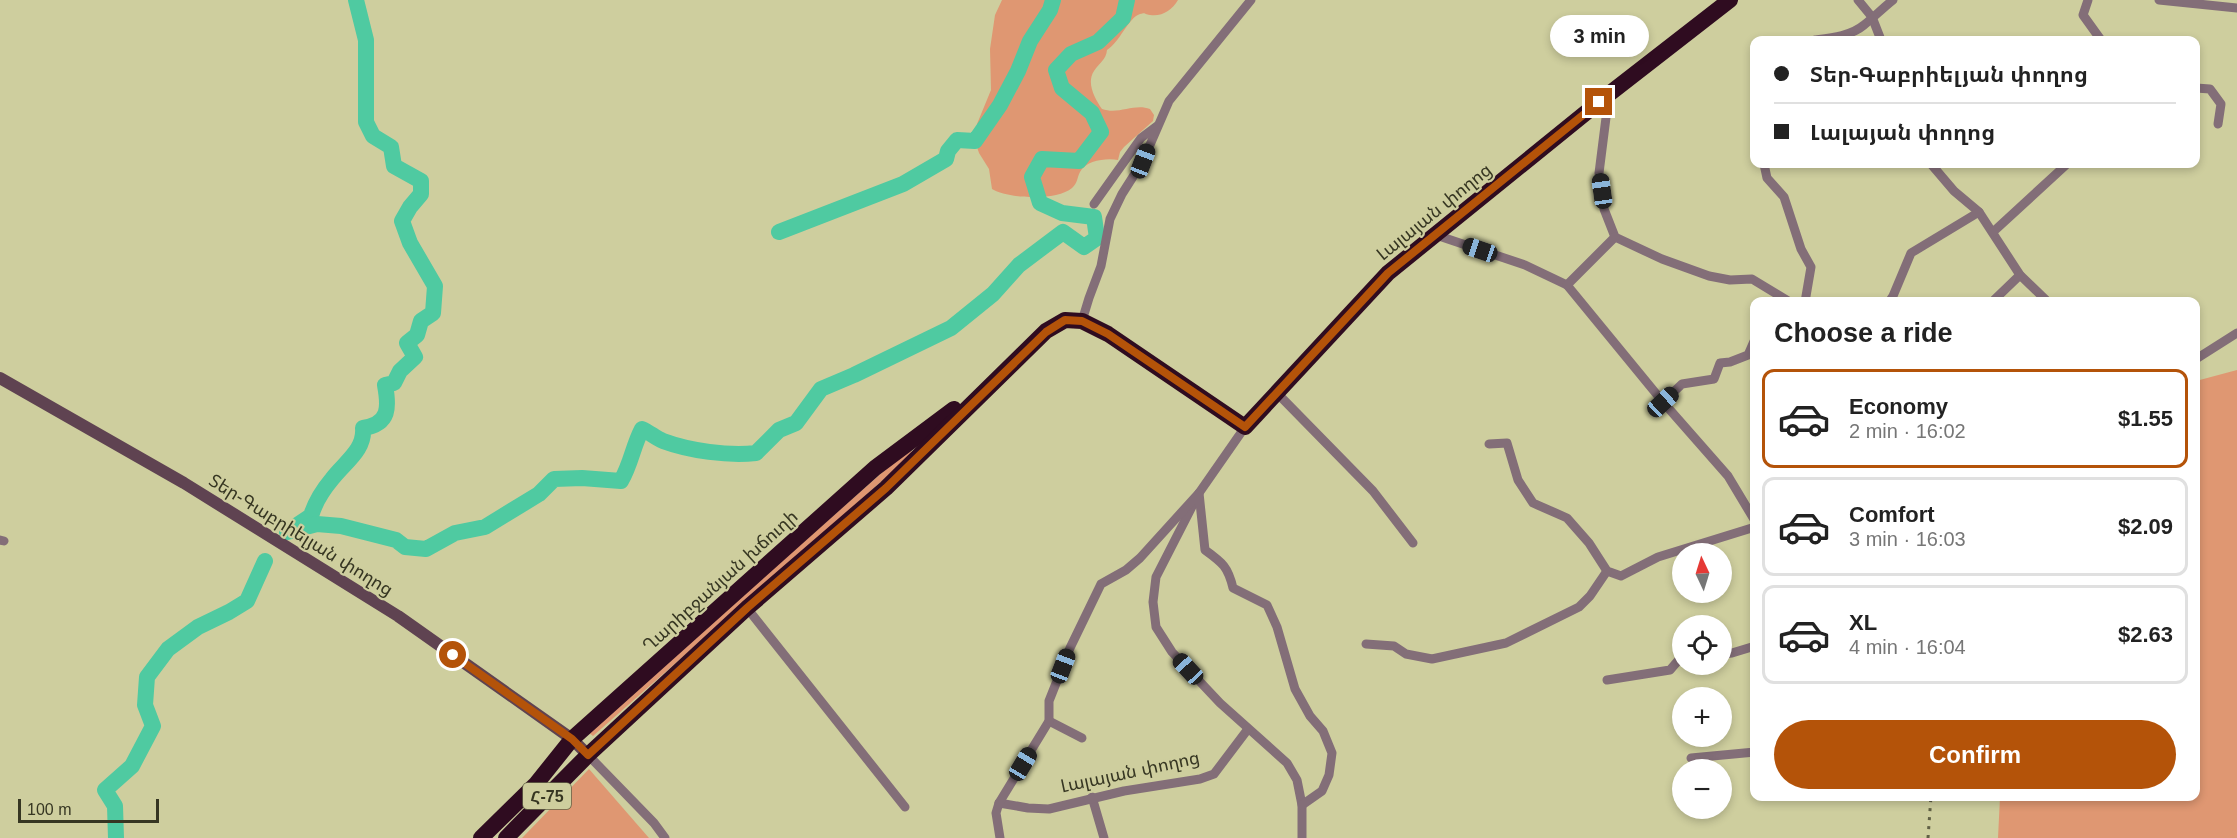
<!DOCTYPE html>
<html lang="en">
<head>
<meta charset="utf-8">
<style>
  body { margin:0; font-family:Helvetica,"Noto Sans Armenian",sans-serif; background:#f2f2f2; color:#222; height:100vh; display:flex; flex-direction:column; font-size:22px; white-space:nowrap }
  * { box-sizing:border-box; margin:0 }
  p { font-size:20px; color:#767676 }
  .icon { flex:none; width:33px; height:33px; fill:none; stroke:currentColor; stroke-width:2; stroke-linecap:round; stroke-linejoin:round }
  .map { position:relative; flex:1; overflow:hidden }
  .side { position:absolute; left:1750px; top:297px; width:450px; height:504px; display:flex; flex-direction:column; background:#fff; border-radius:12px; box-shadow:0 3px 9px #0003 }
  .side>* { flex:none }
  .banner { position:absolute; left:1750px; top:36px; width:450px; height:132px; border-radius:12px; box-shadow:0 3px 9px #0003; display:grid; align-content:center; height:132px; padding:0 24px; background:#fff }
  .needle { width:39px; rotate:356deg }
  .buttons { position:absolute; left:1672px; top:543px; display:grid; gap:12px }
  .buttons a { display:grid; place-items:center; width:60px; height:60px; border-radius:50%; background:#fff; box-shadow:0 3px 9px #0003; font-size:30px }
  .scale { position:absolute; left:18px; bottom:15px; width:141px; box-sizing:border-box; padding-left:6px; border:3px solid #363622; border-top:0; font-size:16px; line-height:21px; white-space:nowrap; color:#363622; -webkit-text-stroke:4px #cece9e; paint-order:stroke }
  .end { position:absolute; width:27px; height:27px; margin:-14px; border:8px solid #b45309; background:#fff; box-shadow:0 0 0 3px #fff }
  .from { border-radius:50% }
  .bubble { position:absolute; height:42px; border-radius:21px; background:#fff; box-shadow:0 3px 9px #0003; font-size:20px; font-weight:700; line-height:42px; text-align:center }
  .car { position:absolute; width:18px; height:36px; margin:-18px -9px; border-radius:8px; box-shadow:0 0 4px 2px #0007; background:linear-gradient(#222 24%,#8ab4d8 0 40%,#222 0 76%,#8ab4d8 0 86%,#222 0) }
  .banner b { display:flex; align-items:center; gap:21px; height:57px; font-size:22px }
  .banner b+b { border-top:2px solid #e0e0e0 }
  .banner i { width:15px; height:15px; background:#222 }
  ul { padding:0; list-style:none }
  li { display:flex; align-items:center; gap:18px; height:99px; margin:0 12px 9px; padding:0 12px; border:3px solid #e0e0e0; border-radius:12px }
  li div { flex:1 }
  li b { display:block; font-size:22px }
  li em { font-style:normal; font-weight:700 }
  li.active { border-color:#b45309 }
  li>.icon { width:54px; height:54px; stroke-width:1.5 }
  h2 { padding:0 24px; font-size:27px; line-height:72px }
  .cta { display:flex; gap:12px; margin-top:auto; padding:12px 24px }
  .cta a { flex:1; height:69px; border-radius:36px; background:#b45309; color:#fff; font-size:24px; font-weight:700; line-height:69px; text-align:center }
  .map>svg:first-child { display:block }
  .green { fill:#df9772 }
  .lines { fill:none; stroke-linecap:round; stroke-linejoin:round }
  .river { stroke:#4fcaa1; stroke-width:16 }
  .street { stroke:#836e78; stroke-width:9 }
  .secondary { stroke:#5f4351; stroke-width:12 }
  .highway { stroke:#2f0c20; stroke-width:16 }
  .rail { stroke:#606045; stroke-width:3; stroke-dasharray:3 6; stroke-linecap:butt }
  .route { stroke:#b45309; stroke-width:8 }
  .labels { text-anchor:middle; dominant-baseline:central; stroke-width:4.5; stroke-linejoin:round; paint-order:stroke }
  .shield { fill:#cece9e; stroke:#646447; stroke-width:1.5 }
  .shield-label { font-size:16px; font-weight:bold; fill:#363622 }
  .street-label { font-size:18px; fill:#363622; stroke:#cece9e }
</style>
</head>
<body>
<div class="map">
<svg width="2237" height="838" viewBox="0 0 2237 838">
  <rect width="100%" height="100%" fill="#cece9e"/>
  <g class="green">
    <path d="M1002,0h176c-6,10 -16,17 -28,15 -6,-1 -4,-3 -10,-1 -12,4 -20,28 -33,36 -1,10 -8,13 -13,21 -8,12 1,28 8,38 17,6 32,-6 48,0l4,6 -1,6 -29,26 -4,5 -2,8c-11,-2 -32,0 -38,12 -3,5 -2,11 -8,16 -15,13 -63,11 -80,1l-3,-20 -10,-16 -4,-12 2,-17 14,-34 -1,-41 5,-34z"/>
    <path d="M2237,370v468h-239l2,-41 196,-1v-415z"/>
    <path d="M909,449l4,4 -3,3 -317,280 -5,-4z"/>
    <path d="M589,769l60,69h-127z"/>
  </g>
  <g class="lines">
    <g class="river">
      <path d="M779,232l124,-48 43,-25 2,-8 9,-11 18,1 25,-36 18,-34 12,-30 20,-31 3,-10"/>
      <path d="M296,526l15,-10c4,-14 11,-25 21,-37 13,-17 33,-29 31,-51 27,-4 26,-21 22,-43l9,-2 6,-12 15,-14 -8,-14 10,-8 4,-14 12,-8 2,-27 -25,-43 -8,-22 8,-14 11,-13v-13l-27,-15 -3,-19 -18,-11 -7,-14v-82l-10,-40"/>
      <path d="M287,532l30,-8 24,2 55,14 9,7 21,2 29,-16 30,-6 54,-33 15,-15 28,-1 39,3c10,-17 12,-35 21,-52 7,3 14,9 21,12 27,10 65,15 93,12l23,-23 17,-7 25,-34 33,-14 97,-47 42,-34 26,-29 44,-33 21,15 13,-9 -3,-21 -32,-4 -22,-10 -8,-26 10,-18 37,2 22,-29 -9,-19 -30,-25 -6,-18 15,-16 27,-12 25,-24 4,-18"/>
      <path d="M116,838l-1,-32 -10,-16 27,-24 21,-40 -8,-21 2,-28 21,-28 30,-22 31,-15 18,-11 18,-40"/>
    </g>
    <g class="street">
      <path d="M1858,0l14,17 9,23"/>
      <path d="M2088,0l-5,15 18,25"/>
      <path d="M2159,0l78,8"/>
      <path d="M1815,40c16,-2 36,-4 49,-15 10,-8 19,-17 29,-25"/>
      <path d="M2196,88l14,1 11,15 -3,20"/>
      <path d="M1609,94l-10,79 5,36 11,28 47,22 47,17 21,4 22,-1 38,23"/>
      <path d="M1764,164l3,14 17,19 17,52 10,18 -6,35"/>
      <path d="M1931,164l23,27 25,21 41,63 28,27"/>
      <path d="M1094,204l47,-66 16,-12"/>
      <path d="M1993,232l74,-68"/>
      <path d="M1436,235l89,30 42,20 96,117 65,74 27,45"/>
      <path d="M1567,285l48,-48"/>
      <path d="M1889,302l4,-6 18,-43 68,-41"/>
      <path d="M1992,302l28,-27"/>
      <path d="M1082,321l7,-23 12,-32 9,-47 12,-25 21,-33 26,-60 82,-101"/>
      <path d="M2196,359l41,-26"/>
      <path d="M1276,392l97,99 40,52"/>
      <path d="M1663,402l19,-18 32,-5 6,-16 10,-1 18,-7 7,-16"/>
      <path d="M1245,427l-46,66 -43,84 -3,25 3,25 16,25 48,51 67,60 10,17 5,25v33"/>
      <path d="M1489,444l18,-1 11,37 15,23 34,15 22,25 18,28 14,5 37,-19 97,-30"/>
      <path d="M0,540l4,1"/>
      <path d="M747,608l158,199"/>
      <path d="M1366,644l28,2 12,8 26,5 74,-16 73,-36 11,-11 17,-25"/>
      <path d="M1722,654l10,-1 23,-7"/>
      <path d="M1607,680l63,-10 13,-15"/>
      <path d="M1049,721l33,17"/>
      <path d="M588,755l66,68 11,15"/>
      <path d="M1691,758l64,-6"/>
      <path d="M1092,797l12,41"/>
      <path d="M999,803l29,5 21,1 75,-18 76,-12 14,-5 34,-45"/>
      <path d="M1000,838l-4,-25 3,-10 50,-82v-20l21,-53 31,-64 25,-14 14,-12 59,-65 6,57c18,13 23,17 28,38l34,17 10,22 18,62 15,27 13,15 9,22 -3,22 -7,16 -20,14"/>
    </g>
    <path class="secondary" d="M0,378l184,105 214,133 174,123 16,16"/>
    <g class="highway">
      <path d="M481,838l55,-54 36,-45 303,-271 79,-59"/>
      <path d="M506,838l82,-83 159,-147 139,-120 160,-157 19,-11 17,1 26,13 137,93 143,-154 221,-179 121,-94"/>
    </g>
    <path class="rail" d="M1928,838l3,-42"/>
  </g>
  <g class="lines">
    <path class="route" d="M453,655l119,84 16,16 159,-147 139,-120 160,-156 19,-12 17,1 26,13 137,93 143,-154 211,-171"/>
  </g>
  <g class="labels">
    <rect class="shield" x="523" y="783" width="48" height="26" rx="4.5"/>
    <g class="shield-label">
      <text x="547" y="796">Հ-75</text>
    </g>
    <g class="street-label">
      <text transform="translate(1434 212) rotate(-39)">Լալայան փողոց</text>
      <text transform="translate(301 535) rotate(32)">Տեր-Գաբրիելյան փողոց</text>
      <text transform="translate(720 581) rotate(-42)">Ղարիբջանյան խճուղի</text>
      <text transform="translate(1130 772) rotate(-12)">Լալայան փողոց</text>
    </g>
  </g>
</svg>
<div class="buttons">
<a><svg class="needle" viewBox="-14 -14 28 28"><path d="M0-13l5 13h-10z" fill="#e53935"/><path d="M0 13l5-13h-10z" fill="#767676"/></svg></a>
<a><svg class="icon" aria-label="locate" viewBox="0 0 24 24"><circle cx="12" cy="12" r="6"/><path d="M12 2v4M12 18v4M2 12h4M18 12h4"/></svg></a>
<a>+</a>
<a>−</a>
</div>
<div class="scale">100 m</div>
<i class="end from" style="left:453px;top:655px"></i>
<i class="end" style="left:1599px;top:102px"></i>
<div class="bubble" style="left:1550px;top:15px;width:99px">3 min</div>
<i class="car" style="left:1143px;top:161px;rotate:21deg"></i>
<i class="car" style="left:1602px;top:191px;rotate:352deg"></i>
<i class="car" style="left:1480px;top:250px;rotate:289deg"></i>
<i class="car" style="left:1663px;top:402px;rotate:47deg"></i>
<i class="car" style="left:1063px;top:666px;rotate:21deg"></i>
<i class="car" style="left:1188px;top:669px;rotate:317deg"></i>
<i class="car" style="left:1023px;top:764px;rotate:31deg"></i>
<div class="banner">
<b><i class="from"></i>Տեր-Գաբրիելյան փողոց</b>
<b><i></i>Լալայան փողոց</b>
</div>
<section class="side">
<h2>Choose a ride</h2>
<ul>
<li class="active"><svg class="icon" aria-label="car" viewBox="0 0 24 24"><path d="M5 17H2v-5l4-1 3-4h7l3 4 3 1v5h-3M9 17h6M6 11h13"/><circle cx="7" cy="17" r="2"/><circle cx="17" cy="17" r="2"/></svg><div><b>Economy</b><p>2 min · 16:02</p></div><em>$1.55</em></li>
<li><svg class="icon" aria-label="car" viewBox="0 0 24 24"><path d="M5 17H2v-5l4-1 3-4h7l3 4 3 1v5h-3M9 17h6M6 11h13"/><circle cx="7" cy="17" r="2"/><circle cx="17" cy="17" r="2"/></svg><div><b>Comfort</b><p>3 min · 16:03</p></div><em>$2.09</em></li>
<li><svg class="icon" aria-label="car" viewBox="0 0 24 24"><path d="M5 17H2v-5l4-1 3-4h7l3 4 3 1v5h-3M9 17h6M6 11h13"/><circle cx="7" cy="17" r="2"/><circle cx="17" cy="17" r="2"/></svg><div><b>XL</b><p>4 min · 16:04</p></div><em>$2.63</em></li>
</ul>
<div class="cta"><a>Confirm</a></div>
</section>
</div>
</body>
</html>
